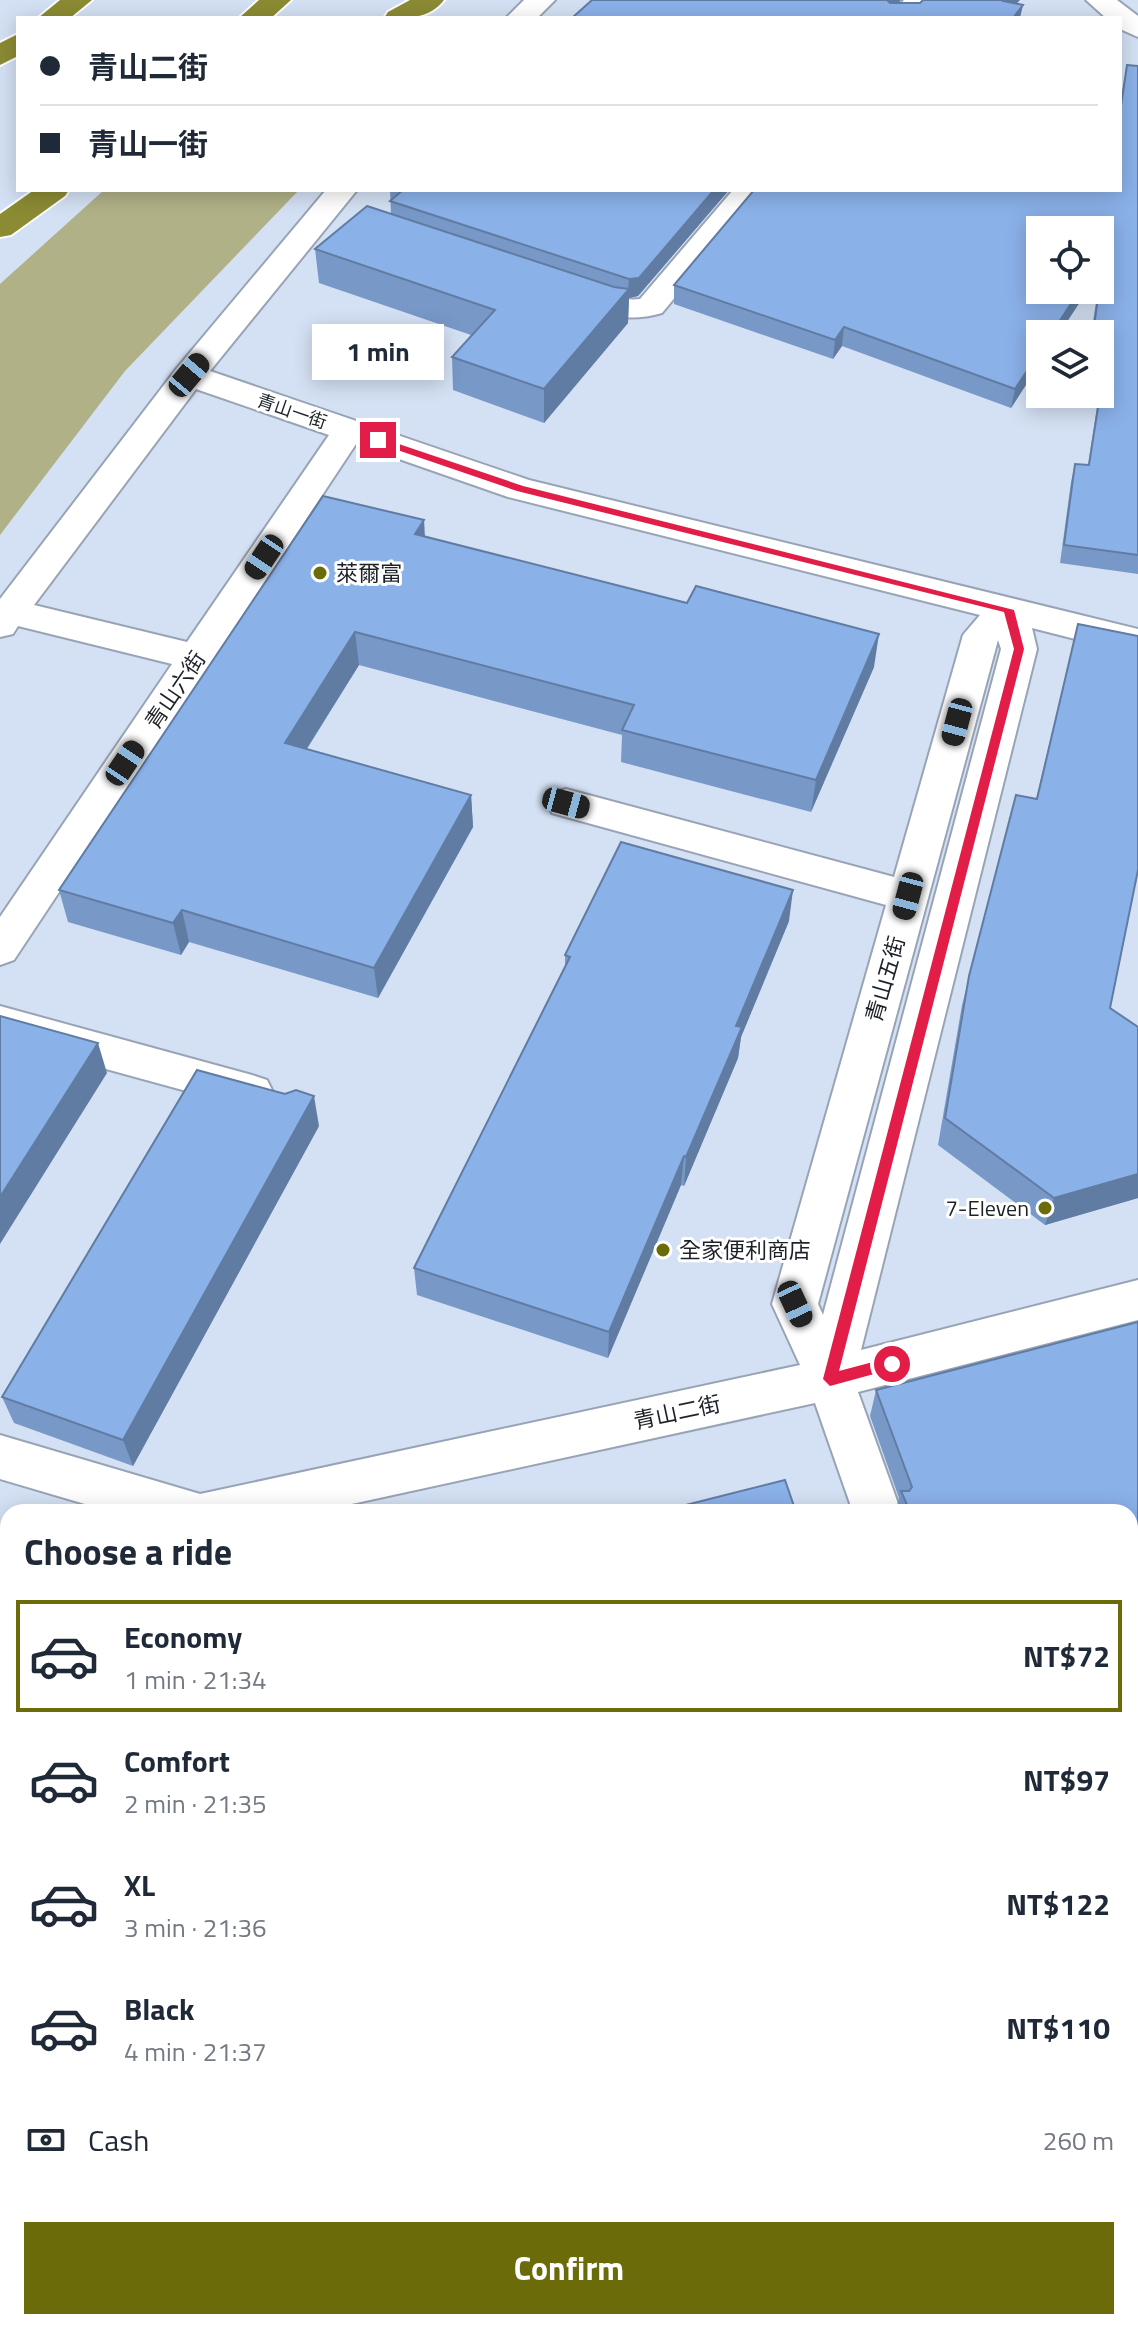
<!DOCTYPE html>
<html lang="en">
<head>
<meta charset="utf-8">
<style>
  body { margin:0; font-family:"Titillium Web","Noto Sans TC",sans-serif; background:#f6f6f7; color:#1f2937; height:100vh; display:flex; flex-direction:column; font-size:30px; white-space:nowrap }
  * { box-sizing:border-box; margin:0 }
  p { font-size:26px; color:#747a83 }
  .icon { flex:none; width:44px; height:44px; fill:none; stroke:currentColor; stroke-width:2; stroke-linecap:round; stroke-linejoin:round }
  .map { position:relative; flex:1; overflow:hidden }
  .details { position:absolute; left:0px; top:1504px; width:1138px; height:826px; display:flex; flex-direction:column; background:#fff; border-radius:24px 24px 0 0; box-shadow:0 4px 20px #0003 }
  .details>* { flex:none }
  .guide { position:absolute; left:16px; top:16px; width:1106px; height:176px; border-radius:0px; box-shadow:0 4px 20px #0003; display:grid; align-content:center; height:176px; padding:0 24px; background:#fff }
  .tools { position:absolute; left:1026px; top:216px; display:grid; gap:16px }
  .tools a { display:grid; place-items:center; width:88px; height:88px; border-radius:0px; background:#fff; box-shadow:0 4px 20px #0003; font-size:40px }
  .end { position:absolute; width:36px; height:36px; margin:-18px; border:10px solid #e11d48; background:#fff; box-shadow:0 0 0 4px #fff }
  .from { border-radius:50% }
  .bubble { position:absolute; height:56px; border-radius:0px; background:#fff; box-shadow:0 4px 20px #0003; font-size:26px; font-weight:700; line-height:56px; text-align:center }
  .car { position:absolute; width:24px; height:48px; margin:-24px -12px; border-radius:10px; box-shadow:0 0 6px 2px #0007; background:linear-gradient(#222 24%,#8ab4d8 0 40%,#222 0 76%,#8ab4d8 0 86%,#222 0) }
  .guide b { display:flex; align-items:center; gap:28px; height:76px; font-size:30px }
  .guide b+b { border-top:2px solid #e0e1e3 }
  .guide i { width:20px; height:20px; background:#1f2937 }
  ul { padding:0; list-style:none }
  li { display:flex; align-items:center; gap:24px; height:112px; margin:0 16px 12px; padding:0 8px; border:4px solid transparent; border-radius:0px }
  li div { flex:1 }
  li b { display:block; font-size:30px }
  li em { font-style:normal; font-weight:700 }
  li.active { border-color:#6c6b0a }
  li>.icon { width:72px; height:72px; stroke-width:1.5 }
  h2 { padding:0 24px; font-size:36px; line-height:96px }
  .pay { display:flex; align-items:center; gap:20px; height:88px; padding:0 24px; font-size:30px }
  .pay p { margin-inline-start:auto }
  .primary-button { display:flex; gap:16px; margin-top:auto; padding:16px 24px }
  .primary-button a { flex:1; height:92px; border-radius:0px; background:#6c6b0a; color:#fff; font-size:32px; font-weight:700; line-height:92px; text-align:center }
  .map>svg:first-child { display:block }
  .green { fill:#b0b187 }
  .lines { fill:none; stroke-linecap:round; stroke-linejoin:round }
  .minor-casing { stroke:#98a4b6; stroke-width:4 }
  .highway-casing { stroke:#fff; stroke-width:4 }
  .minor { fill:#fff; fill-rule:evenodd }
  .highway { fill:#8b8b34; fill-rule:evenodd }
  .wall { fill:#7898c8 }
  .shaded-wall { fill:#617ca3 }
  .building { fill:#8bb1e9; stroke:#617ca3; stroke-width:2 }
  .route { fill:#e11d48 }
  .poi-dot { fill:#6c6b0a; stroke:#fff; stroke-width:3 }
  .labels { text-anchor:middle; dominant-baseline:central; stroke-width:6; stroke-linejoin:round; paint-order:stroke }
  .far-street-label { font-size:18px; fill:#1d2128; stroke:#fff }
  .poi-label { font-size:22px; fill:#1d2128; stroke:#fff; text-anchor:start }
  .street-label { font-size:22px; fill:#1d2128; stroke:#fff }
</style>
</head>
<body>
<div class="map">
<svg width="1138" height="2329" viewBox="0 0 1138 2329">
  <rect width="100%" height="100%" fill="#d4e1f4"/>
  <path class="green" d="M104,190h195l-174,181 -125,164v-251z"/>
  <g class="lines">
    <defs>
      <g id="minor">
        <path d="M524,0h31l-18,18h-31z"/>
        <path d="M904,0h30l-16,18h-30z"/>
        <path d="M1086,0h31l21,16v21l-18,-8v-11h-14z"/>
        <path d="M326,190h31l-147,181 319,109 609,149v26l-106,-27 5,21 -176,701 277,-70v40l-280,72 43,120h-48l-38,-109 -500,109h-203l-112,-33v-44l200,59 600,-129 -28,-61 114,-399 -320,-88 -14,-4 -5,-10 5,-10 14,-4 328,88 69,-242 17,-20 -472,-118 -152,-53 -342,516 -14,5v-48l172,-253 -154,-38 -5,8 -13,3v-38l177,-231zM196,389l133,46 -142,207 -153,-37zM998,640l3,9 -178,666 -5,-11z"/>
        <path d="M733,190h31l-102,123c-37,11 -66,0 -101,-13l-5,-7 5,-7c27,-6 51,17 79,13z"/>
        <path d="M0,1006l252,69 15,5 6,12 -6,12 -15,5 -252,-69z"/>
        <path d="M1138,1699v50l-8,2v-50z"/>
        <path d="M8,2040v56l-8,2v-56z"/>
      </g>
      <g id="highway">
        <path d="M60,0h32l-22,18h-32z"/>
        <path d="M259,0h32l-20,18h-32z"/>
        <path d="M410,0h34c-15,20 -38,18 -60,18l4,-6z"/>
        <path d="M18,34v22l-18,9v-22z"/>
        <path d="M34,190h35l-4,6 -54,39 -11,2v-23z"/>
      </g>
    </defs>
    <use href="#minor" class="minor-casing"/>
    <use href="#highway" class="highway-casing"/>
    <use href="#minor" class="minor"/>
    <use href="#highway" class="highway"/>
  </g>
  <g class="wall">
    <path d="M1127,65l11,1v508l-78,-11 11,-81 4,-18 13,1 11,-71h1v-60h-9l7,-44h2v-60l-60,104v29l-29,45 -169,-62 -9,13 -159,-55v-19l446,-95v-86z"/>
    <path d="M390,190h339l-91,106 -9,2 -1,25 -84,100 -91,-33 -1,-33 19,-22 -152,-52 -4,-34 76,-35z"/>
    <path d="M425,536l449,131 -63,145 -190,-50 1,-27 -263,-70 -52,84 164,46 2,32 -95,171 -189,-56 -8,13 -113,-33 -9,-32z"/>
    <path d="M1078,624l32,384 28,19v171l-93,27 -107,-80 24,-140 54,-210 20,4z"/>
    <path d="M789,921l-48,116 -3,21 -54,128 -3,-1 -73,173 -191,-63 -3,-27 151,-300v-13z"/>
    <path d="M319,1126l-186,340 -119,-43 -12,-26z"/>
    <path d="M1138,1322v316l-8,2v-128h-235l4,-14 -29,-82 6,-26z"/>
  </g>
  <g class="shaded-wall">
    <path d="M887,0h14l-16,18z"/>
    <path d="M1006,0h14l-17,18 1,-17z"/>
    <path d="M1023,5l-3,13h-7z"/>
    <path d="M714,190h15l-91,106 -9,2 -1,25 -84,100v-34l84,-99 1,-11z"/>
    <path d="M1104,253l-4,18v-11z"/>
    <path d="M1080,290h8l-29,44h-8z"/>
    <path d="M844,327l-2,19 -9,13 2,-19z"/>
    <path d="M1040,351v12l-29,45 4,-19z"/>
    <path d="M424,520l2,34 -11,-20z"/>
    <path d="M355,632l4,33 -69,110 -5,-32z"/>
    <path d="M879,634l-5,33 -63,145 5,-32z"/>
    <path d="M471,795l2,32 -95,171 -4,-30z"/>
    <path d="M793,890l-4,31 -48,116 -3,21 -54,128 2,-29 50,-131z"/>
    <path d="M182,910l7,32 -8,13 -8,-32z"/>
    <path d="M98,1043l9,30 -107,171v-47z"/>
    <path d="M314,1096l5,30 -186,340 -10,-26z"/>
    <path d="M684,1156l-3,29 -73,173 1,-26z"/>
    <path d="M1138,1174v24l-93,27 9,-27z"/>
    <path d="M1138,1619v19l-8,2v-18z"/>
    <path d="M8,1955v19l-8,2v-19z"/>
    <path d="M8,2217v15l-8,2v-14z"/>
    <path d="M0,2258l8,71h-8z"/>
    <path d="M654,2322h19l-21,7h-20z"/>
  </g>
  <g class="building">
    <path d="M592,0h295l3,3h30l3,-3h83l-2,1 19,4 -10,13h-441z"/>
    <path d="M1127,65l11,1v489l-74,-10 11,-81 14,1 15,-96 -4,-2v-33h-7l11,-81 -4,7v-30h-60v60h40l-29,44h-11v17l-25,38 -171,-62 -9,13 -161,-55 80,-95h366v-78z"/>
    <path d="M403,190h311l-75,88 -10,1 -239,-78z"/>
    <path d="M367,206l247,81 15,2 -85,100 -92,-32 43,-47 -180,-61z"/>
    <path d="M323,496l101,24 -9,14 272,69 9,-17 183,48 -63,146 -194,-50 12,-25 -279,-73 -70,111 186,52 -97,173 -192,-58 -9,13 -114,-33z"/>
    <path d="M1078,624l60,12v234l-28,138 28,19v147l-84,24 -109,-80 24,-142 47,-181 21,4z"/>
    <path d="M621,842l172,48 -57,136 6,1 -56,130 -2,-1 -75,176 -195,-64 156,-311 -5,-2z"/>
    <path d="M0,1016l98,27 -98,154z"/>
    <path d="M197,1070l88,24 11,-4 18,6 -191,344 -121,-43z"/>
    <path d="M1138,1322v297l-8,3v-110h-220l-9,-21h8l3,-4 -36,-97z"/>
    <path d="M785,1480l11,32h-138z"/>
    <path d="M8,1678v277l-8,2v-277z"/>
    <path d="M1138,1776v300h-1l1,181 -8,3v-482z"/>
    <path d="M8,2116v101l-8,3v-101z"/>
    <path d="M241,2322h413l-22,7h-399l9,-3z"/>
  </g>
  <path class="route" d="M378,437l145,49 491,124 10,39 -185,722 53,-14 4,2v9l-66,18 -7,-7 191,-730 -10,-37 -487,-121 -143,-49 -1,-2z"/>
  <g class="poi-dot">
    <circle cx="320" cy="573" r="8"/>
    <circle cx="1045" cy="1208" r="8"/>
    <circle cx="663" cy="1250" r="8"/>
  </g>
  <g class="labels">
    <g class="far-street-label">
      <text transform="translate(292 411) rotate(19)">青山一街</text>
    </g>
    <g class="poi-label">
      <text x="336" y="573">萊爾富</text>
      <text x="1029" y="1208" text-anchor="end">7-Eleven</text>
      <text x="679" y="1250">全家便利商店</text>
    </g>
    <g class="street-label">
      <text transform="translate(175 690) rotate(-56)">青山六街</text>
      <text transform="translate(885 979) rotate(-74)">青山五街</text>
      <text transform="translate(677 1412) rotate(-12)">青山二街</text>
    </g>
  </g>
</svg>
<div class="tools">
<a><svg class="icon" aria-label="locate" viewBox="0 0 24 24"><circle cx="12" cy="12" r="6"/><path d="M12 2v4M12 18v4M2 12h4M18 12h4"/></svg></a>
<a><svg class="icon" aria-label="layers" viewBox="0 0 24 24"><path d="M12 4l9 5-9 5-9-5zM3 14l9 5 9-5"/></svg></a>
</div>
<i class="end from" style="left:892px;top:1364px"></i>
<i class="end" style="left:378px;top:440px"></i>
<div class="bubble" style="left:312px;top:324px;width:132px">1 min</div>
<i class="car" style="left:189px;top:375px;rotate:40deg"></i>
<i class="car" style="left:264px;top:557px;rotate:214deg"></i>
<i class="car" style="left:957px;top:722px;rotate:195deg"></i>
<i class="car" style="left:125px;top:763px;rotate:34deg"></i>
<i class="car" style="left:566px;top:803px;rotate:105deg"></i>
<i class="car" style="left:908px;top:896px;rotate:195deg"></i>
<i class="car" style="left:795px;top:1304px;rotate:155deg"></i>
<div class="guide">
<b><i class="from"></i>青山二街</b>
<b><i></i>青山一街</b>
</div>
<section class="details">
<h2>Choose a ride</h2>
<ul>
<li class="active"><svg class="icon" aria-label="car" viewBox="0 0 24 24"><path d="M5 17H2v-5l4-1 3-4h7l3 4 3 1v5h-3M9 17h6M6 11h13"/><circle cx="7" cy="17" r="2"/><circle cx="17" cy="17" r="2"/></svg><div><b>Economy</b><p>1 min · 21:34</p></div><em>NT$72</em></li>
<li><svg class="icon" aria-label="car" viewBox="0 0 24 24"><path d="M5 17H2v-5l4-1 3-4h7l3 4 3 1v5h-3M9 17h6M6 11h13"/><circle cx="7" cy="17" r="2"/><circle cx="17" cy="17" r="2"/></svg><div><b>Comfort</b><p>2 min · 21:35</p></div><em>NT$97</em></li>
<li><svg class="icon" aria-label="car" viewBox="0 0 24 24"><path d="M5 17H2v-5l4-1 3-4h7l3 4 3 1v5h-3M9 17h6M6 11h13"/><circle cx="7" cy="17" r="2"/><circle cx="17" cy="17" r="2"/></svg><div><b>XL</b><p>3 min · 21:36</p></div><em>NT$122</em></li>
<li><svg class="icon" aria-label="car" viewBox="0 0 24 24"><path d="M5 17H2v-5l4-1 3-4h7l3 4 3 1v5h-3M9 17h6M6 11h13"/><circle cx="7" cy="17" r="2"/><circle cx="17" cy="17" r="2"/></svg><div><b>Black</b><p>4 min · 21:37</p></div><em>NT$110</em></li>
</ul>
<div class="pay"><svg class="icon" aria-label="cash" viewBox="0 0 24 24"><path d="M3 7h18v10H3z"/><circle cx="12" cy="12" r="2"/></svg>Cash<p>260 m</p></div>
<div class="primary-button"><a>Confirm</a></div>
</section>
</div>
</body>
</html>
